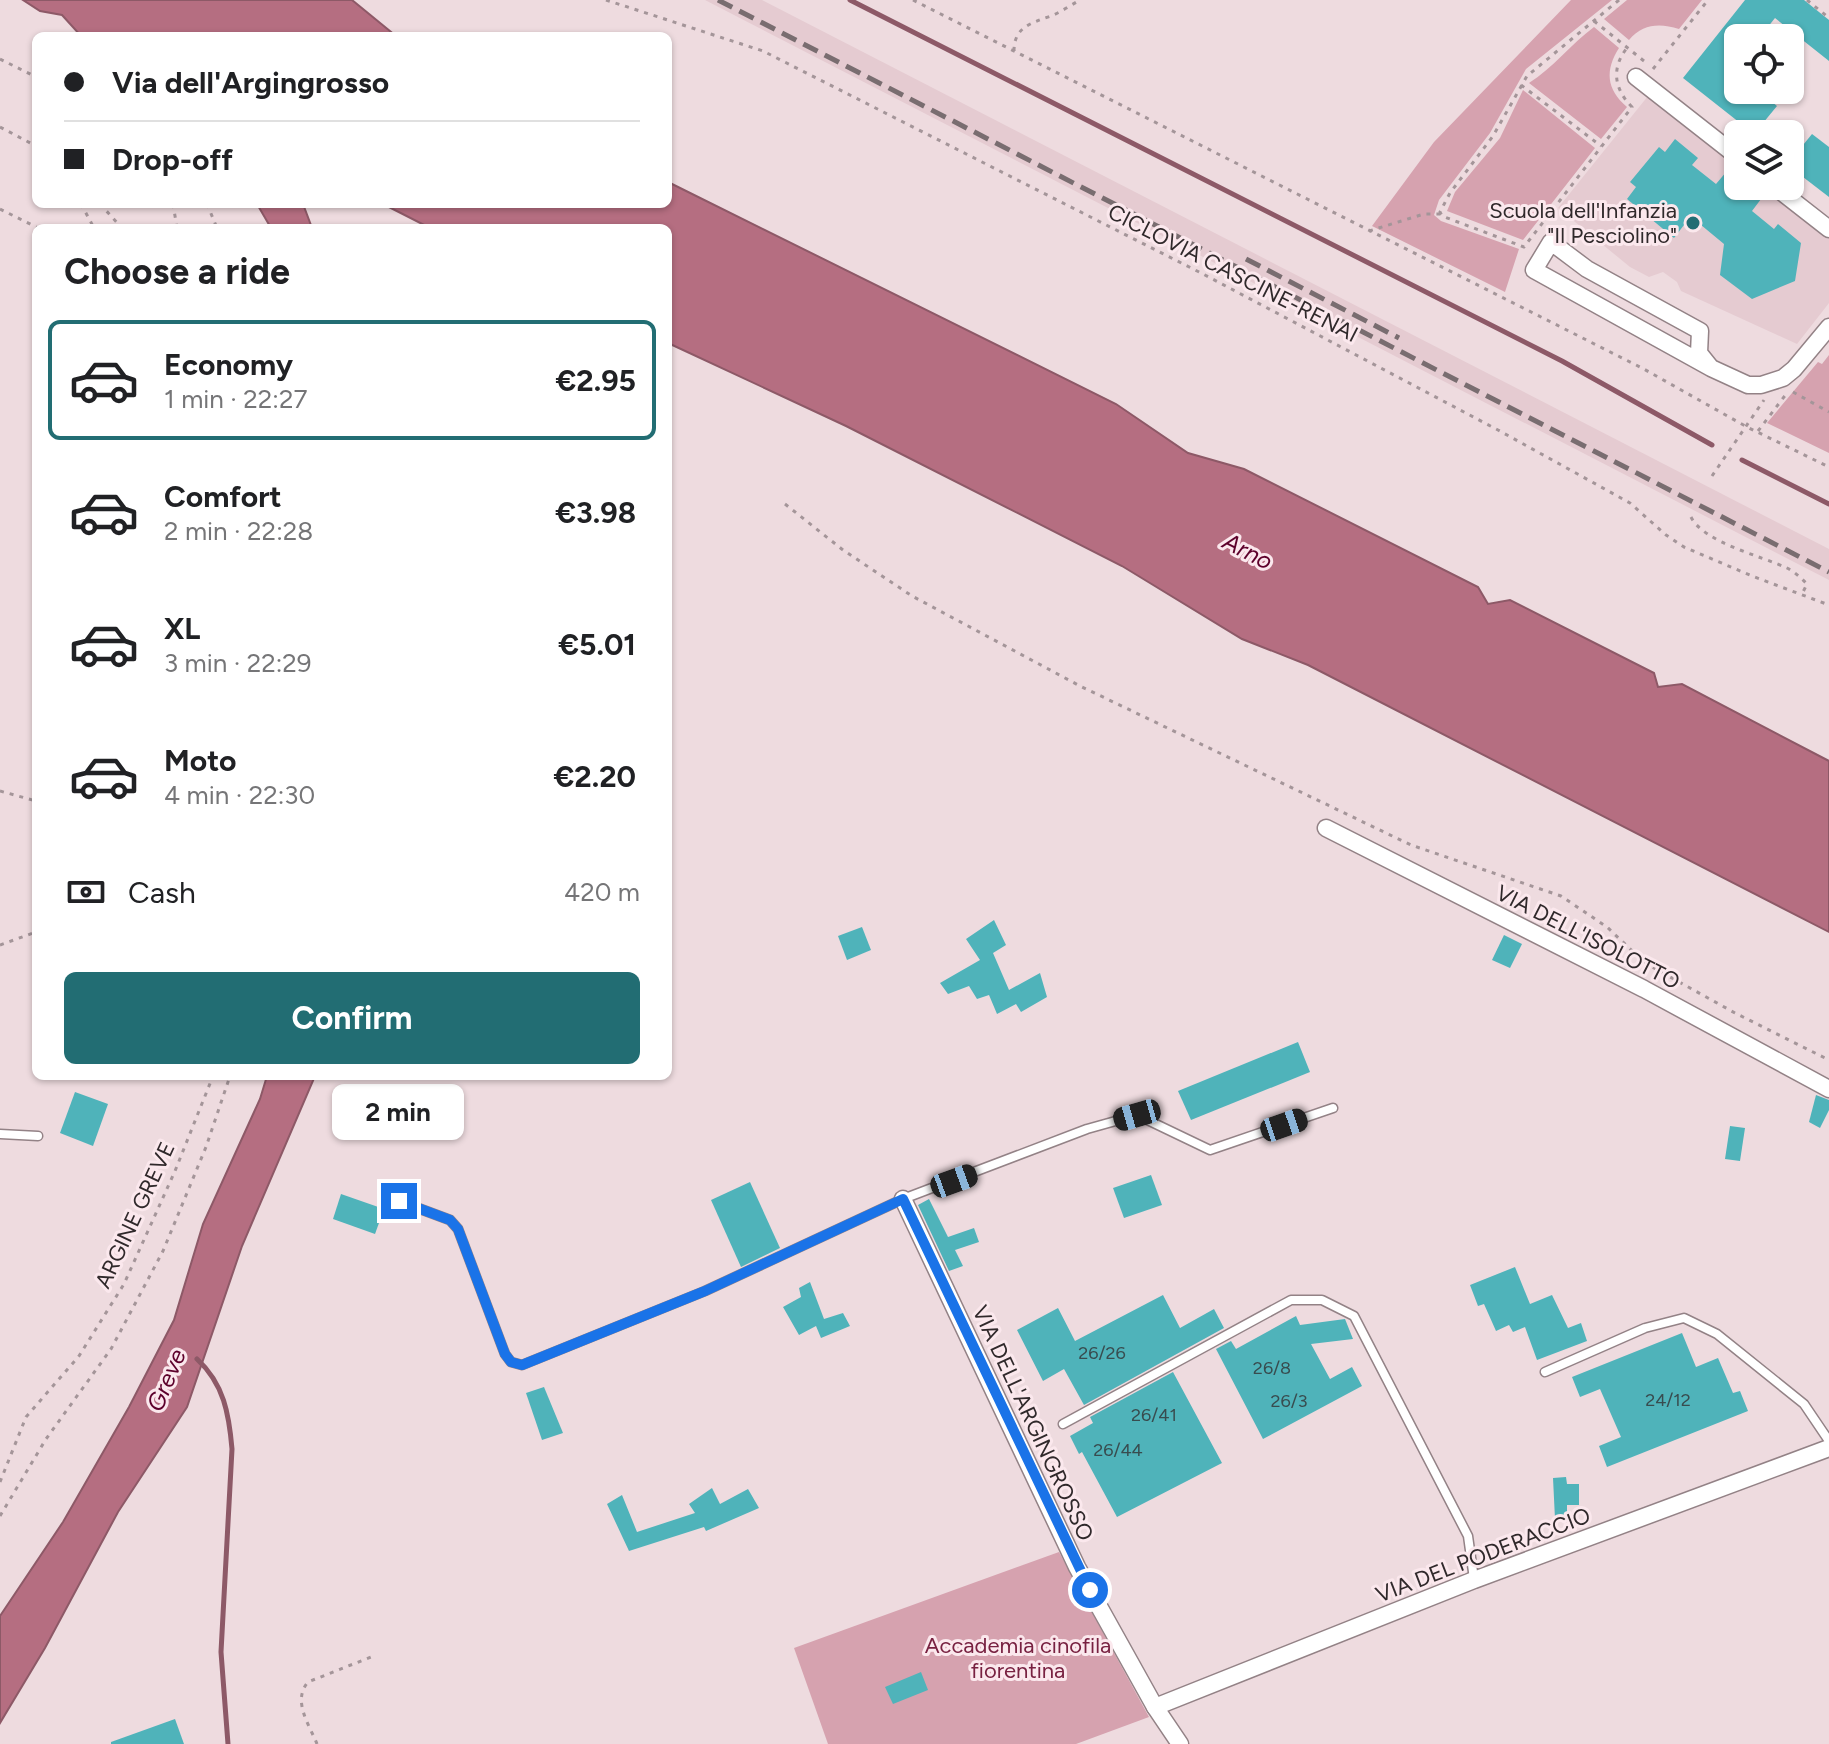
<!DOCTYPE html>
<html lang="en">
<head>
<meta charset="utf-8">
<style>
  body { margin:0; font-family:Figtree,sans-serif; background:#f2f2f2; color:#202124; height:100vh; display:flex; flex-direction:column; font-size:30px; white-space:nowrap }
  * { box-sizing:border-box; margin:0 }
  p { font-size:26px; color:#757577 }
  .icon { flex:none; width:44px; height:44px; fill:none; stroke:currentColor; stroke-width:2; stroke-linecap:round; stroke-linejoin:round }
  .map { position:relative; flex:1; overflow:hidden }
  .drawer { position:absolute; left:32px; top:224px; width:640px; height:856px; display:flex; flex-direction:column; background:#fff; border-radius:12px; box-shadow:0 2px 6px #0004 }
  .drawer>* { flex:none }
  .banner { position:absolute; left:32px; top:32px; width:640px; height:176px; border-radius:12px; box-shadow:0 2px 6px #0004; display:grid; align-content:center; height:176px; padding:0 32px; background:#fff }
  .tools { position:absolute; left:1724px; top:24px; display:grid; gap:16px }
  .tools a { display:grid; place-items:center; width:80px; height:80px; border-radius:12px; background:#fff; box-shadow:0 2px 6px #0004; font-size:40px }
  .end { position:absolute; width:36px; height:36px; margin:-18px; border:10px solid #1a73e8; background:#fff; box-shadow:0 0 0 4px #fff }
  .from { border-radius:50% }
  .bubble { position:absolute; height:56px; border-radius:12px; background:#fff; box-shadow:0 2px 6px #0004; font-size:26px; font-weight:700; line-height:56px; text-align:center }
  .car { position:absolute; width:24px; height:48px; margin:-24px -12px; border-radius:10px; box-shadow:0 0 6px 2px #0007; background:linear-gradient(#222 24%,#8ab4d8 0 40%,#222 0 76%,#8ab4d8 0 86%,#222 0) }
  .banner b { display:flex; align-items:center; gap:28px; height:76px; font-size:30px }
  .banner b+b { border-top:2px solid #e0e0e0 }
  .banner i { width:20px; height:20px; background:#202124 }
  ul { padding:0; list-style:none }
  li { display:flex; align-items:center; gap:24px; height:120px; margin:0 16px 12px; padding:0 16px; border:4px solid transparent; border-radius:12px }
  li div { flex:1 }
  li b { display:block; font-size:30px }
  li em { font-style:normal; font-weight:700 }
  li.selected { border-color:#226d73 }
  li>.icon { width:72px; height:72px; stroke-width:1.5 }
  h2 { padding:0 32px; font-size:36px; line-height:96px }
  .pay { display:flex; align-items:center; gap:20px; height:88px; padding:0 32px; font-size:30px }
  .pay p { margin-inline-start:auto }
  .primary-button { display:flex; gap:16px; margin-top:auto; padding:16px 32px }
  .primary-button a { flex:1; height:92px; border-radius:12px; background:#226d73; color:#fff; font-size:32px; font-weight:700; line-height:92px; text-align:center }
  .map>svg:first-child { display:block }
  .built { fill:#e5cbd1 }
  .green { fill:#d6a2af }
  .water { fill:#b56e81; stroke:#8d5967; stroke-width:2 }
  .lines { fill:none; stroke-linecap:round; stroke-linejoin:round }
  .stream { stroke:#8d5967; stroke-width:5 }
  .building { fill:#4fb3ba }
  .service-casing { stroke:#938286; stroke-width:11 }
  .minor-casing { stroke:#938286; stroke-width:19 }
  .path { stroke:#a49599; stroke-width:3; stroke-dasharray:4 6; stroke-linecap:butt }
  .service { stroke:#fff; stroke-width:8 }
  .minor { stroke:#fff; stroke-width:16 }
  .rail { stroke:#796d70; stroke-width:5; stroke-dasharray:16 8; stroke-linecap:butt }
  .route { stroke:#1a73e8; stroke-width:10 }
  .poi-dot { fill:#226d73; stroke:#fbe8ed; stroke-width:3 }
  .labels { text-anchor:middle; dominant-baseline:central; stroke-width:6; stroke-linejoin:round; paint-order:stroke }
  .number-label { font-size:18px; fill:#384c4f }
  .poi-label { font-size:22px; fill:#30292b; stroke:#fbe8ed; text-anchor:end }
  .street-label { font-size:22px; fill:#30292b; stroke:#fbe8ed }
  .park-label { font-size:22px; fill:#782141; stroke:#fbe8ed }
  .water-label { font-size:24px; font-style:italic; fill:#5d012b; stroke:#fbe8ed }
</style>
</head>
<body>
<div class="map">
<svg width="1829" height="1744" viewBox="0 0 1829 1744">
  <rect width="100%" height="100%" fill="#eedbdf"/>
  <g class="built">
    <path d="M705,0h57l1067,549v31z"/>
    <path d="M1648,96l90,70v20h25l66,52v65l-32,41 -116,-53 -4,-9 -14,-10 -14,5 -19,-10 -72,-59z"/>
  </g>
  <g class="green">
    <path d="M1571,0h41l-86,69 -36,64 -51,67 -5,15 7,6 78,28 -14,43 -133,-66 62,-84z"/>
    <path d="M1627,0h75l-23,29c-20,-6 -36,-5 -50,11l-25,-21z"/>
    <path d="M1594,27l25,21c-14,22 -13,41 8,59l-26,32 -72,-56c24,-15 42,-39 65,-56z"/>
    <path d="M1523,90l72,58 -72,92 -76,-29 8,-19 45,-54z"/>
    <path d="M1829,355v98l-62,-30 51,-61 4,2z"/>
    <path d="M1059,1552l90,165 -73,27h-248l-34,-96z"/>
  </g>
  <g class="water">
    <path d="M23,0h329l44,36h-315l-19,-21 -22,-4z"/>
    <path d="M668,182l448,222 72,49 56,16 234,118 10,17 22,-4 144,73 4,14 24,-3 147,77v171l-521,-267 -66,-26 -120,-73 -276,-140 -178,-83v-115h-238l-47,-24h285z"/>
    <path d="M257,204h46l9,24h-41z"/>
    <path d="M267,1076h48l-73,170 -55,161 -69,105 -73,136 -45,75v-107l63,-94 66,-115 45,-87 29,-96 57,-125z"/>
  </g>
  <g class="lines">
    <g class="stream">
      <path d="M850,0l712,361 150,84"/>
      <path d="M1742,460l87,44"/>
      <path d="M197,1359c27,25 32,55 35,90l-11,203 7,92"/>
    </g>
  </g>
  <g class="building">
    <path d="M1745,0h59l25,20v41l-54,-43 -16,20h-21v52h19l20,16 -23,28 -71,-56z"/>
    <path d="M1812,134l17,13v50l-39,-30v-6z"/>
    <path d="M1675,139l23,19 -6,7 24,19 11,-13 11,9v6h7l16,13 -9,12 22,18 4,-5 23,19 -6,38 -43,18 -32,-24 4,-31 -29,-24 -7,9 -4,-4 -10,13 -47,-39 9,-12 -6,-5 29,-35 6,5z"/>
    <path d="M994,920l12,25 -13,8 16,37 31,-17 7,24 -26,15 -5,-8 -19,10 -8,-19 -12,4 -8,-13 -21,8 -8,-11 40,-23 -14,-21z"/>
    <path d="M862,927l9,23 -24,10 -9,-24z"/>
    <path d="M1504,935l18,9 -12,24 -18,-8z"/>
    <path d="M1298,1042l12,30 -119,48 -13,-29z"/>
    <path d="M75,1092l33,12 -15,42 -33,-13z"/>
    <path d="M1816,1095l13,5v10l-9,18 -11,-6z"/>
    <path d="M1730,1126l15,2 -5,33 -15,-2z"/>
    <path d="M1151,1175l11,30 -38,13 -11,-30z"/>
    <path d="M750,1182l30,66 -39,19 -30,-67z"/>
    <path d="M341,1194l43,15 -9,25 -42,-15z"/>
    <path d="M929,1199l19,38 26,-9 5,14 -24,8 8,16 -14,5 -31,-66z"/>
    <path d="M1515,1267l15,37 22,-9 16,33 13,-5 6,18 -50,19 -12,-33 -12,5 -4,-7 -13,6 -12,-27 -6,2 -8,-21z"/>
    <path d="M810,1282l14,37 19,-6 7,13 -29,12 -5,-12 -17,9 -16,-28 18,-10 -2,-9z"/>
    <path d="M1163,1295l17,33 34,-19 10,19 -140,77 -20,-36 -21,12 -26,-51 41,-22 17,33z"/>
    <path d="M1296,1316l4,9 45,-6 8,20 -42,5 19,35 22,-12 10,19 -99,53 -47,-90 15,-8 5,8z"/>
    <path d="M1682,1333l14,34 22,-9 15,35 7,-2 8,20 -141,56 -8,-21 22,-9 -21,-48 -20,8 -8,-20z"/>
    <path d="M1173,1372l49,91 -105,54 -35,-65 -3,2 -9,-18 23,-13 -3,-6z"/>
    <path d="M544,1387l19,46 -21,7 -16,-47z"/>
    <path d="M1566,1477l1,7h12v21h-12v14h-12l-2,-41z"/>
    <path d="M712,1488l8,16 28,-15 11,19 -53,23 -2,-4 -75,24 -22,-47 15,-9 15,37 58,-19 -6,-9z"/>
    <path d="M921,1672l7,18 -35,14 -8,-17z"/>
    <path d="M175,1719l9,25h-73v-2z"/>
  </g>
  <g class="lines">
    <defs>
      <g id="service">
        <path d="M0,1134l38,2"/>
        <path d="M399,1201l51,19 8,9 47,125 6,8 11,3 183,-74 198,-92 184,-70 50,-14 73,35 123,-42"/>
        <path d="M1545,1372l100,-44 39,-10 33,16 87,70 25,37"/>
        <path d="M1063,1424l228,-124h31l32,16 114,220 6,43"/>
      </g>
      <g id="minor">
        <path d="M1636,77l102,80"/>
        <path d="M1774,186l55,43"/>
        <path d="M1711,368l-12,-15 1,-22 -113,-62 -36,-27 -17,28 177,98 37,17h13l22,-7 11,-9 35,-42"/>
        <path d="M1326,828l318,161 185,100"/>
        <path d="M903,1199l174,368 78,140 25,37"/>
        <path d="M1155,1707l319,-127 355,-132"/>
      </g>
    </defs>
    <use href="#service" class="service-casing"/>
    <use href="#minor" class="minor-casing"/>
    <g class="path">
      <path d="M606,0l157,51 440,223 295,156 132,73 36,32 18,12 68,29 77,29"/>
      <path d="M913,0l729,368 105,59 82,40"/>
      <path d="M1619,0l-92,76 -34,60 -43,57 -10,19 2,4 82,31 108,-140c-18,-18 -21,-39 -5,-59"/>
      <path d="M1807,0l22,18"/>
      <path d="M1594,21l50,40"/>
      <path d="M1014,51c0,-24 17,-28 37,-35 10,-4 20,-11 29,-16"/>
      <path d="M0,59l36,18"/>
      <path d="M1653,69l55,-69"/>
      <path d="M1521,85l80,61"/>
      <path d="M0,127l36,19"/>
      <path d="M81,204l13,24"/>
      <path d="M100,204l22,24"/>
      <path d="M173,204l4,24"/>
      <path d="M207,204l10,24"/>
      <path d="M0,209l38,19"/>
      <path d="M1369,231l55,-17h17"/>
      <path d="M1793,392l36,20"/>
      <path d="M1758,431l29,-38"/>
      <path d="M1712,476l52,-76"/>
      <path d="M785,504l58,46 69,46 168,90 331,159 150,51 46,31 38,36 90,50 94,47"/>
      <path d="M1691,517c12,25 70,39 96,51 8,4 14,10 20,16l-6,12"/>
      <path d="M0,791l36,10"/>
      <path d="M0,945l36,-13"/>
      <path d="M0,1482l26,-65 53,-61 45,-72 51,-113 38,-95"/>
      <path d="M0,1516l46,-77 65,-90 52,-98 43,-104 24,-71"/>
      <path d="M317,1744c-8,-20 -25,-43 -9,-62l68,-27"/>
    </g>
    <use href="#service" class="service"/>
    <use href="#minor" class="minor"/>
    <g class="rail">
      <path d="M718,0l1111,572"/>
      <path d="M1246,259l153,79"/>
    </g>
  </g>
  <g class="lines">
    <path class="route" d="M399,1201l51,19 8,9 47,125 6,8 11,3 183,-74 198,-92 187,391"/>
  </g>
  <circle class="poi-dot" cx="1693" cy="223" r="8"/>
  <g class="labels">
    <g class="number-label">
      <text x="1102" y="1353">26/26</text>
      <text x="1272" y="1368">26/8</text>
      <text x="1668" y="1400">24/12</text>
      <text x="1289" y="1401">26/3</text>
      <text x="1154" y="1415">26/41</text>
      <text x="1118" y="1450">26/44</text>
    </g>
    <g class="poi-label">
      <text x="1677" y="210">Scuola dell'Infanzia<tspan x="1677" dy="25">"Il Pesciolino"</tspan></text>
    </g>
    <g class="street-label">
      <text transform="translate(1233 273) rotate(27)">CICLOVIA CASCINE-RENAI</text>
      <text transform="translate(1588 937) rotate(27)">VIA DELL'ISOLOTTO</text>
      <text transform="translate(135 1215) rotate(-65)">ARGINE GREVE</text>
      <text transform="translate(1033 1423) rotate(65)">VIA DELL'ARGINGROSSO</text>
      <text transform="translate(1483 1555) rotate(-21)">VIA DEL PODERACCIO</text>
    </g>
    <g class="park-label">
      <text x="1018" y="1645">Accademia cinofila<tspan x="1018" dy="25">fiorentina</tspan></text>
    </g>
    <g class="water-label">
      <text transform="translate(1248 551) rotate(27)">Arno</text>
      <text transform="translate(166 1380) rotate(-67)">Greve</text>
    </g>
  </g>
</svg>
<div class="tools">
<a><svg class="icon" aria-label="locate" viewBox="0 0 24 24"><circle cx="12" cy="12" r="6"/><path d="M12 2v4M12 18v4M2 12h4M18 12h4"/></svg></a>
<a><svg class="icon" aria-label="layers" viewBox="0 0 24 24"><path d="M12 4l9 5-9 5-9-5zM3 14l9 5 9-5"/></svg></a>
</div>
<i class="end from" style="left:1090px;top:1590px"></i>
<i class="end" style="left:399px;top:1201px"></i>
<div class="bubble" style="left:332px;top:1084px;width:132px">2 min</div>
<i class="car" style="left:1137px;top:1115px;rotate:254deg"></i>
<i class="car" style="left:1284px;top:1125px;rotate:71deg"></i>
<i class="car" style="left:954px;top:1181px;rotate:70deg"></i>
<div class="banner">
<b><i class="from"></i>Via dell'Argingrosso</b>
<b><i></i>Drop-off</b>
</div>
<section class="drawer">
<h2>Choose a ride</h2>
<ul>
<li class="selected"><svg class="icon" aria-label="car" viewBox="0 0 24 24"><path d="M5 17H2v-5l4-1 3-4h7l3 4 3 1v5h-3M9 17h6M6 11h13"/><circle cx="7" cy="17" r="2"/><circle cx="17" cy="17" r="2"/></svg><div><b>Economy</b><p>1 min · 22:27</p></div><em>€2.95</em></li>
<li><svg class="icon" aria-label="car" viewBox="0 0 24 24"><path d="M5 17H2v-5l4-1 3-4h7l3 4 3 1v5h-3M9 17h6M6 11h13"/><circle cx="7" cy="17" r="2"/><circle cx="17" cy="17" r="2"/></svg><div><b>Comfort</b><p>2 min · 22:28</p></div><em>€3.98</em></li>
<li><svg class="icon" aria-label="car" viewBox="0 0 24 24"><path d="M5 17H2v-5l4-1 3-4h7l3 4 3 1v5h-3M9 17h6M6 11h13"/><circle cx="7" cy="17" r="2"/><circle cx="17" cy="17" r="2"/></svg><div><b>XL</b><p>3 min · 22:29</p></div><em>€5.01</em></li>
<li><svg class="icon" aria-label="car" viewBox="0 0 24 24"><path d="M5 17H2v-5l4-1 3-4h7l3 4 3 1v5h-3M9 17h6M6 11h13"/><circle cx="7" cy="17" r="2"/><circle cx="17" cy="17" r="2"/></svg><div><b>Moto</b><p>4 min · 22:30</p></div><em>€2.20</em></li>
</ul>
<div class="pay"><svg class="icon" aria-label="cash" viewBox="0 0 24 24"><path d="M3 7h18v10H3z"/><circle cx="12" cy="12" r="2"/></svg>Cash<p>420 m</p></div>
<div class="primary-button"><a>Confirm</a></div>
</section>
</div>
</body>
</html>
